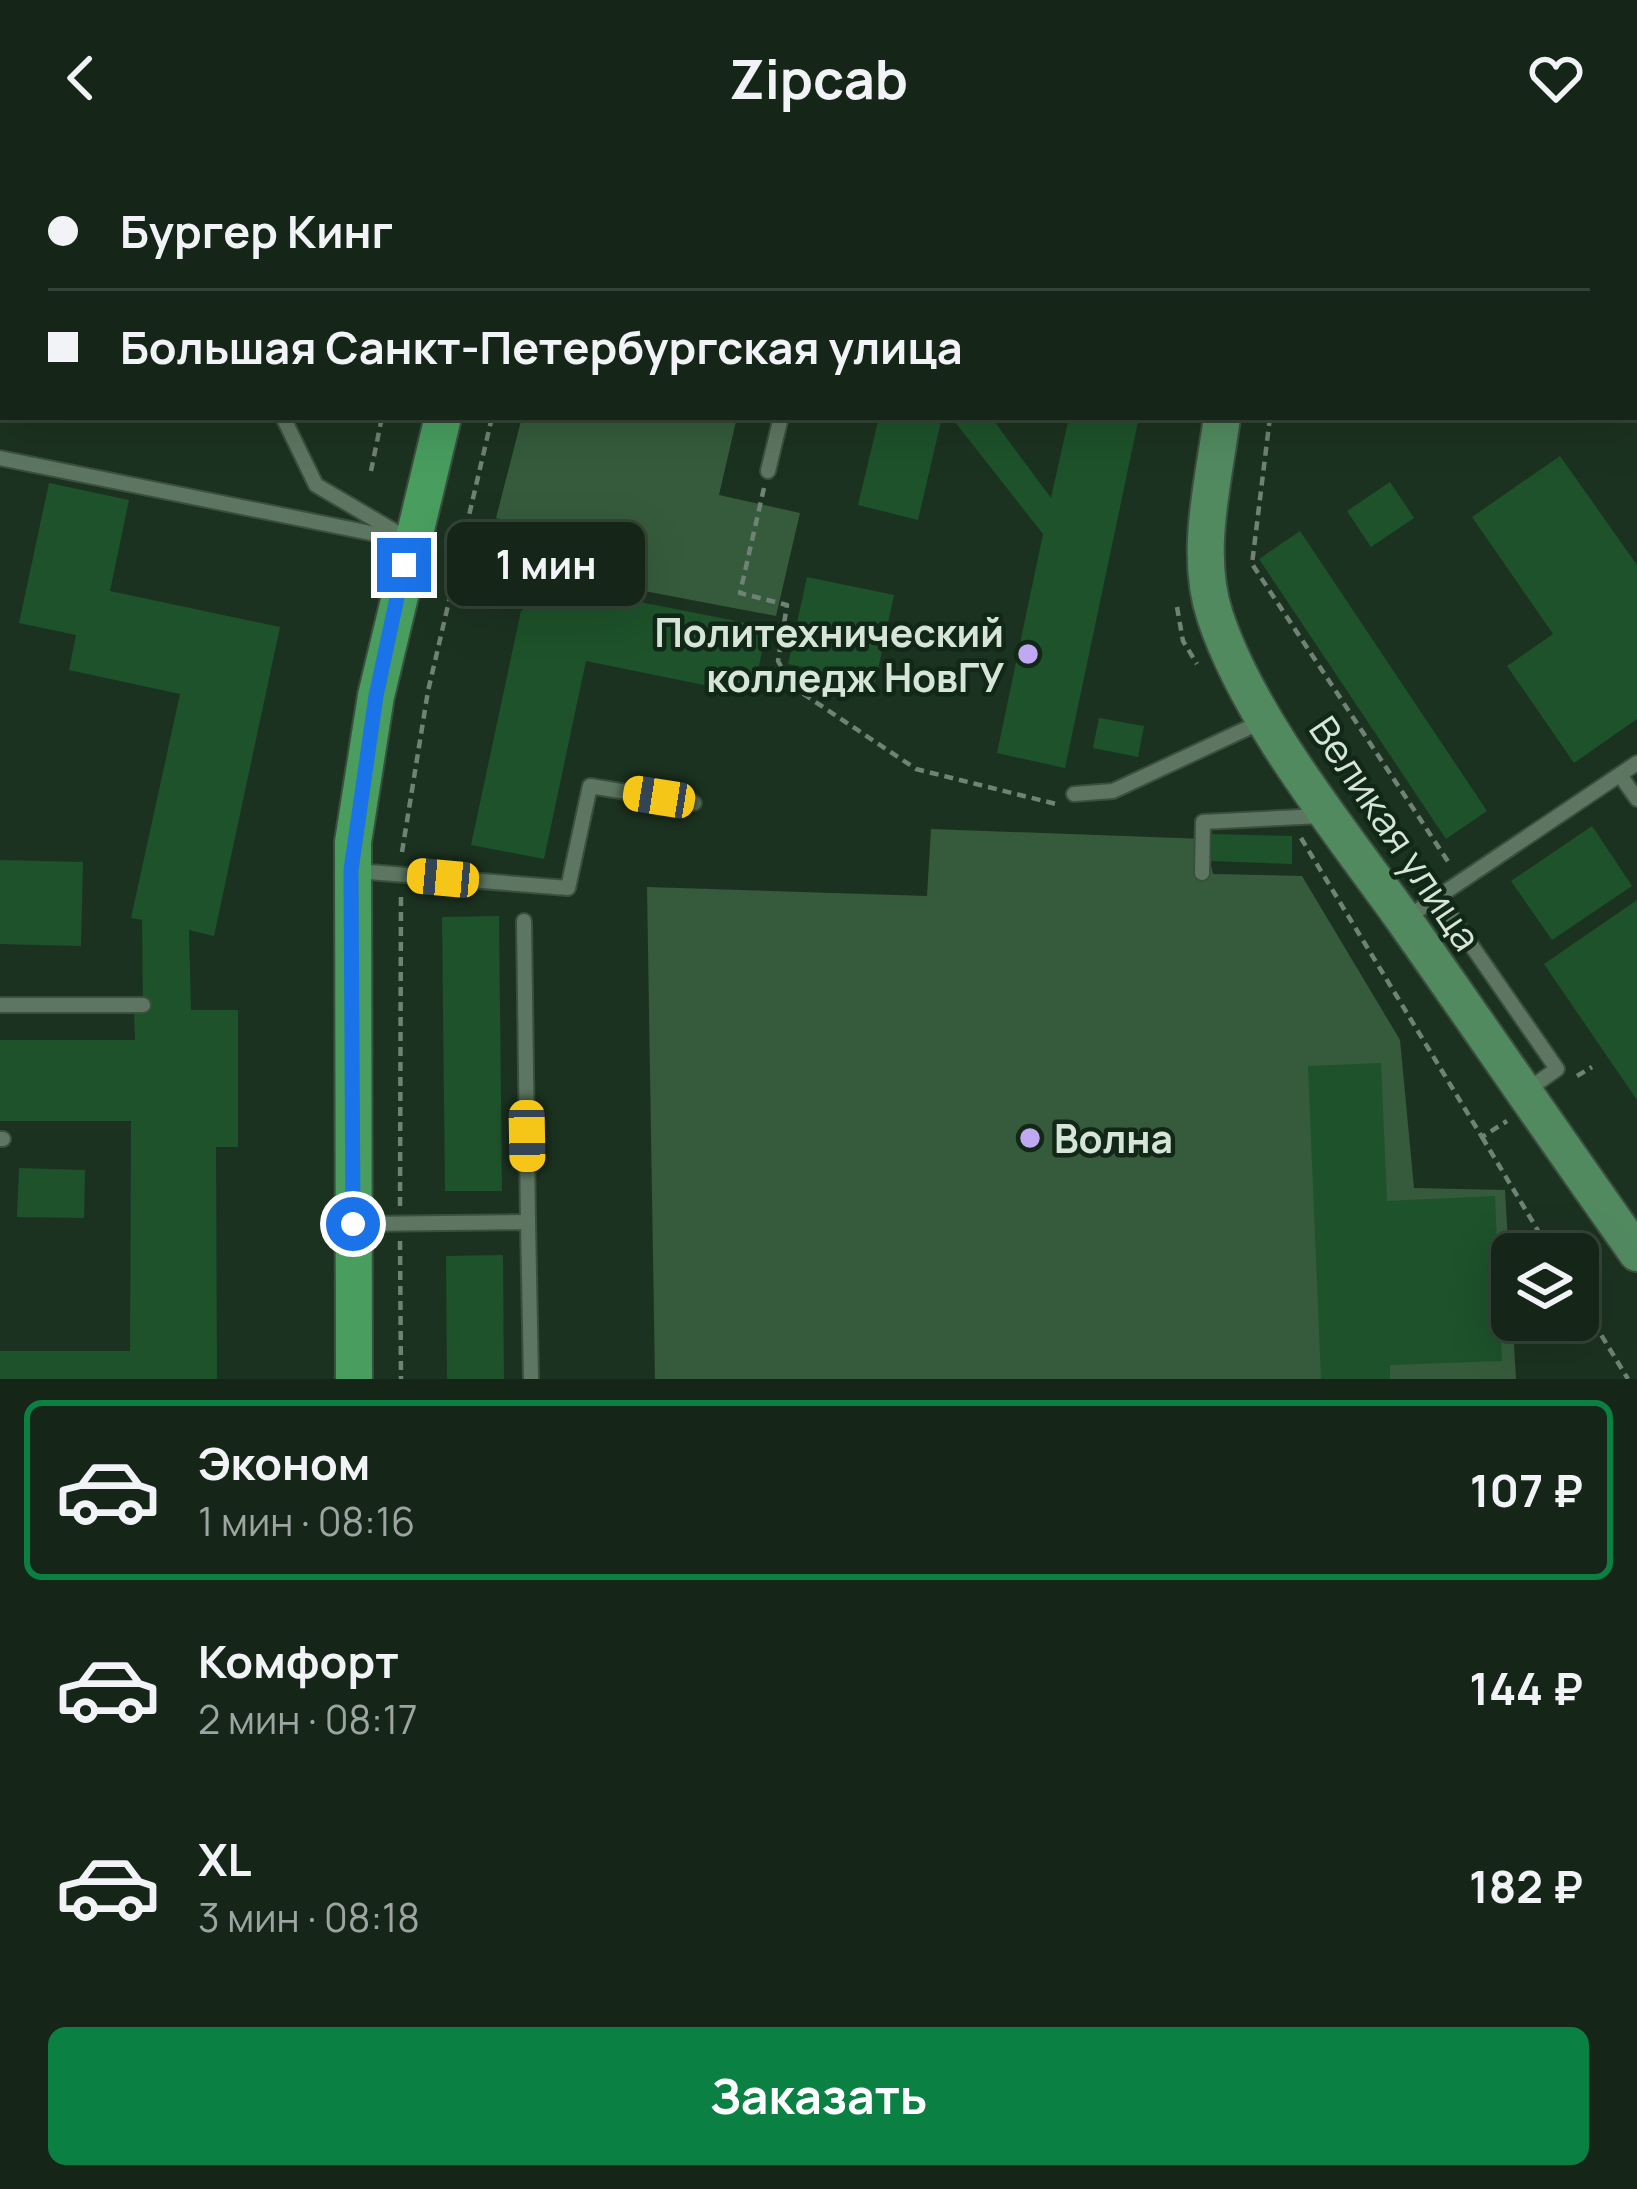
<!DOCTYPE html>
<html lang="ru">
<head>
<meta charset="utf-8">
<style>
  body { margin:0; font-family:Manrope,sans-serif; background:#223225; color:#f1f3f6; height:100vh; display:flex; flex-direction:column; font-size:45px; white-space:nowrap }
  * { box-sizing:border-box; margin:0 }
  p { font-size:39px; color:#9da5a2 }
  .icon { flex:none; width:66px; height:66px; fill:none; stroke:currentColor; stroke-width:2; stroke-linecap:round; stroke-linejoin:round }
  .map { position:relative; height:1223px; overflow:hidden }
  .side { display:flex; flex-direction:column; background:#152618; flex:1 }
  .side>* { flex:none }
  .banner { position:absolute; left:0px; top:0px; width:1638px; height:264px; box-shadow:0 12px 48px #0002,0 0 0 3px #344337; display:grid; align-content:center; height:264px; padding:0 48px; background:#152618 }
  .fabs { position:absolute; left:1491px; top:1077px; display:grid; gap:24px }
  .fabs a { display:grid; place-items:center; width:108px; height:108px; border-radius:18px; background:#152618; box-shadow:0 12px 48px #0002,0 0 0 3px #344337; font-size:60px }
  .end { position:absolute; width:54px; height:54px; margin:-27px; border:15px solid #1a73e8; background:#fff; box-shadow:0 0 0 6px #fff }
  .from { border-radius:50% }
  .bubble { position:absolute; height:84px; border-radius:18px; background:#152618; box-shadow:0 12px 48px #0002,0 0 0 3px #344337; font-size:39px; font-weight:700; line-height:84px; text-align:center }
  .car { position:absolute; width:36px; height:72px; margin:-36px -18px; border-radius:15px; box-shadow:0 0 9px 3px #0007; background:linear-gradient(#f5c518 24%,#345 0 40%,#f5c518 0 76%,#345 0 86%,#f5c518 0) }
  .banner b { display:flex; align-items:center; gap:42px; height:114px; font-size:45px }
  .banner b+b { border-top:3px solid #344337 }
  .banner i { width:30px; height:30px; background:#f1f3f6 }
  ul { padding:21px 0 0; list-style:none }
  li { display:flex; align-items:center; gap:36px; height:180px; margin:0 24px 18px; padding:0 24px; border:6px solid transparent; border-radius:18px }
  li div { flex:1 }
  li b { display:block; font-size:45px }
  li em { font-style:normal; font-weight:700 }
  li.on { border-color:#0b8043 }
  li>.icon { width:108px; height:108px; stroke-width:1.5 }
  .action { display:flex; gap:24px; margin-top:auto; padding:24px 48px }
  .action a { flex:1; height:138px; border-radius:18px; background:#0b8043; color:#fff; font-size:48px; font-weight:700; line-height:138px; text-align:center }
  header { display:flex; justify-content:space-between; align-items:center; height:156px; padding:0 48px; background:#152618; font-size:54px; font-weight:700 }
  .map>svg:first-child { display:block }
  .green { fill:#355b3c }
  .building { fill:#1d522a }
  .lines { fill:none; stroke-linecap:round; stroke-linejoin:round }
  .lane-casing { stroke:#3b4f3f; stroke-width:18 }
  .secondary-casing { stroke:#3b4f3f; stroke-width:40 }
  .primary-casing { stroke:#3b4f3f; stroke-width:40 }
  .path { stroke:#708273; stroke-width:4.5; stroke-dasharray:9 6; stroke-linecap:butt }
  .lane { stroke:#5d7661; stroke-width:14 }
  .secondary { stroke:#528a60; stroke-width:36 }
  .primary { stroke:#489d5f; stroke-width:36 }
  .route { stroke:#1a73e8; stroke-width:15 }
  .poi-dot { fill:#c1a8f3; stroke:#122816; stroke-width:4.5 }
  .labels { text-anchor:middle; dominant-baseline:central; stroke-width:9; stroke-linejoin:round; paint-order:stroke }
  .poi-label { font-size:39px; font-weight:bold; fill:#d7e5d9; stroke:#122816; text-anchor:end }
  .street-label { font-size:39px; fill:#d7e5d9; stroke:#122816 }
</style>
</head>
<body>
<header><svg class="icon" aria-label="back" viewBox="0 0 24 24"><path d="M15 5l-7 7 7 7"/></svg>Zipcab<svg class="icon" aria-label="heart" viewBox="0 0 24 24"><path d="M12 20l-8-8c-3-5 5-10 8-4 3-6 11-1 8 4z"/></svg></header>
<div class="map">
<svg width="1637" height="1223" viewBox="0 0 1637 1223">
  <rect width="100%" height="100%" fill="#1c3220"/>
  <g class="green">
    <path d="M522,261h215l-18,78 81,18 -24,103 -232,-44 3,-40 -51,-14z"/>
    <path d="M931,673l274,10 8,35 89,2 98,164 14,148 91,2 11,189h-861l-8,-492 280,9z"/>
  </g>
  <g class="building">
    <path d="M879,261h63l-24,103 -60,-15z"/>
    <path d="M951,261h40l60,81 18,-81h70l-74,351 -68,-15 46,-219z"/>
    <path d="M1560,300l77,109v154l-63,44 -67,-97 46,-32 -81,-117z"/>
    <path d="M1390,326l24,36 -43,29 -24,-36z"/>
    <path d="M49,327l80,17 -19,91 170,36 -66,309 -25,-6 2,80h47v137h-22l1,232h-217v-28h130l1,-230h-131v-81h135l-1,-29 9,-1 -1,-90 -11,-2 49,-224 -111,-24 7,-35 -57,-12z"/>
    <path d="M1300,375l187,280 -41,28 -187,-280z"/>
    <path d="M807,421l87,18 -19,88 -87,-19z"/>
    <path d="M559,430l208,41 -14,68 -167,-34 -42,198 -73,-14 50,-234z"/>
    <path d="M1099,562l45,8 -6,31 -45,-9z"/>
    <path d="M1592,670l40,60 -80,54 -41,-59z"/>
    <path d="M1212,678l80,2v28l-81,-3z"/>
    <path d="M0,704l83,2 -2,84 -81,-2z"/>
    <path d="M1637,744v200l-93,-136z"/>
    <path d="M499,760l3,275h-57l-3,-274z"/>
    <path d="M1381,907l6,138 108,-5 7,165 -112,4v14h-69l-13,-313z"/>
    <path d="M19,1012l66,2 -1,48 -67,-1z"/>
    <path d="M503,1099l1,124h-57l-1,-123z"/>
  </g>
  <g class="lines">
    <defs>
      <g id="lane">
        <path d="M287,3l1,-3"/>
        <path d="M844,3l1,-3"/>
        <path d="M1635,191h2"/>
        <path d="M283,261l33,68 85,50"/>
        <path d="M0,302l410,83"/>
        <path d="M768,315l13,-54"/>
        <path d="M1620,619l17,24"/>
        <path d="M1074,638l39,-3 150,-70"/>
        <path d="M356,715l212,17 22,-102 104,17"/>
        <path d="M1202,717l1,-51 118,-6"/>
        <path d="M1438,741l119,172 -31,22"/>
        <path d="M1408,761l229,-154"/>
        <path d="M524,765l4,301"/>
        <path d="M0,849h143"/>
        <path d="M0,983h3"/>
        <path d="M358,1068l170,-2 3,157"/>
      </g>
      <g id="secondary">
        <path d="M1254,3v-3"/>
        <path d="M1222,261c-8,63 -28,136 -7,199 34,103 124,213 187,301 79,112 156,225 235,336"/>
      </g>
      <g id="primary">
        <path d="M509,3l1,-3"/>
        <path d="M354,1223l-1,-537 23,-146 67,-279"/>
      </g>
    </defs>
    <use href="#lane" class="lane-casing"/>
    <use href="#secondary" class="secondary-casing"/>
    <use href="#primary" class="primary-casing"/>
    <g class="path">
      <path d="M365,0l1,3"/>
      <path d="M792,0l8,3"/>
      <path d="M1212,0v3"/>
      <path d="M1540,0v3"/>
      <path d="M352,3l2,-3"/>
      <path d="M448,3l1,-3"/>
      <path d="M560,3l1,-3"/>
      <path d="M1297,3l1,-3"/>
      <path d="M1270,261l-18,147 199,302"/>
      <path d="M371,315l11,-54"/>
      <path d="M764,332l-24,105 47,12 -9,56 15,26 123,82 140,35"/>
      <path d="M1177,451l6,34 14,23"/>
      <path d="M1301,682l181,299 25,-16"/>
      <path d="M402,696l26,-161 64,-274"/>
      <path d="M1577,920l15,-9"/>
      <path d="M1482,981l70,117"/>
      <path d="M400,1050l1,-313"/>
      <path d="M400,1085l1,138"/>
      <path d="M1578,1141l50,82"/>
    </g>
    <use href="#lane" class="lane"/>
    <use href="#secondary" class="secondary"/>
    <use href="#primary" class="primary"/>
  </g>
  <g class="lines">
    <path class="route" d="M353,1068l-2,-354 25,-174 28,-131"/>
  </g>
  <g class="poi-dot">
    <circle cx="1028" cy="498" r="12"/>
    <circle cx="1030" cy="982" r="12"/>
  </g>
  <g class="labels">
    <g class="poi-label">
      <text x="1004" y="476">Политехнический<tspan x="1004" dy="45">колледж НовГУ</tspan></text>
      <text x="1054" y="982" text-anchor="start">Волна</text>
    </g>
    <g class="street-label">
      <text transform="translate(1396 677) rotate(56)">Великая улица</text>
    </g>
  </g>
</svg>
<div class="fabs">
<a><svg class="icon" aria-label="layers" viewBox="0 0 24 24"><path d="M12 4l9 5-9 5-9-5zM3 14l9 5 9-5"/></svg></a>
</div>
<i class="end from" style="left:353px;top:1068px"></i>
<i class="end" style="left:404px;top:409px"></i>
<div class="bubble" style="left:447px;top:366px;width:198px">1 мин</div>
<i class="car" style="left:659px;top:641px;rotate:279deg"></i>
<i class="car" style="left:443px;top:722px;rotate:275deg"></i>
<i class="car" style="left:527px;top:980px;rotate:179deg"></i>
<div class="banner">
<b><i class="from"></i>Бургер Кинг</b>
<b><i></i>Большая Санкт-Петербургская улица</b>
</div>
</div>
<section class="side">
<ul>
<li class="on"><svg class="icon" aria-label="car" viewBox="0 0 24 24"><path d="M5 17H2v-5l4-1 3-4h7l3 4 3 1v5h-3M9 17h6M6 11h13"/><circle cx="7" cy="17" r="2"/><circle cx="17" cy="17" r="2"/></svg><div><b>Эконом</b><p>1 мин · 08:16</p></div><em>107 ₽</em></li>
<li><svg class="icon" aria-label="car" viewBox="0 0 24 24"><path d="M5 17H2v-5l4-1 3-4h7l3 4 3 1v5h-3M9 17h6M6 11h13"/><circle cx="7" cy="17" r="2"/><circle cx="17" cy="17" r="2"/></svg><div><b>Комфорт</b><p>2 мин · 08:17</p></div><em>144 ₽</em></li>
<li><svg class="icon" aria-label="car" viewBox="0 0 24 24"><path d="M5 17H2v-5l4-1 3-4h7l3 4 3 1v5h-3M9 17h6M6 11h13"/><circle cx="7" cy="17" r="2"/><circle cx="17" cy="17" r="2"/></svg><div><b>XL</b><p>3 мин · 08:18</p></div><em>182 ₽</em></li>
</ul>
<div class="action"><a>Заказать</a></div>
</section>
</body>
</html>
